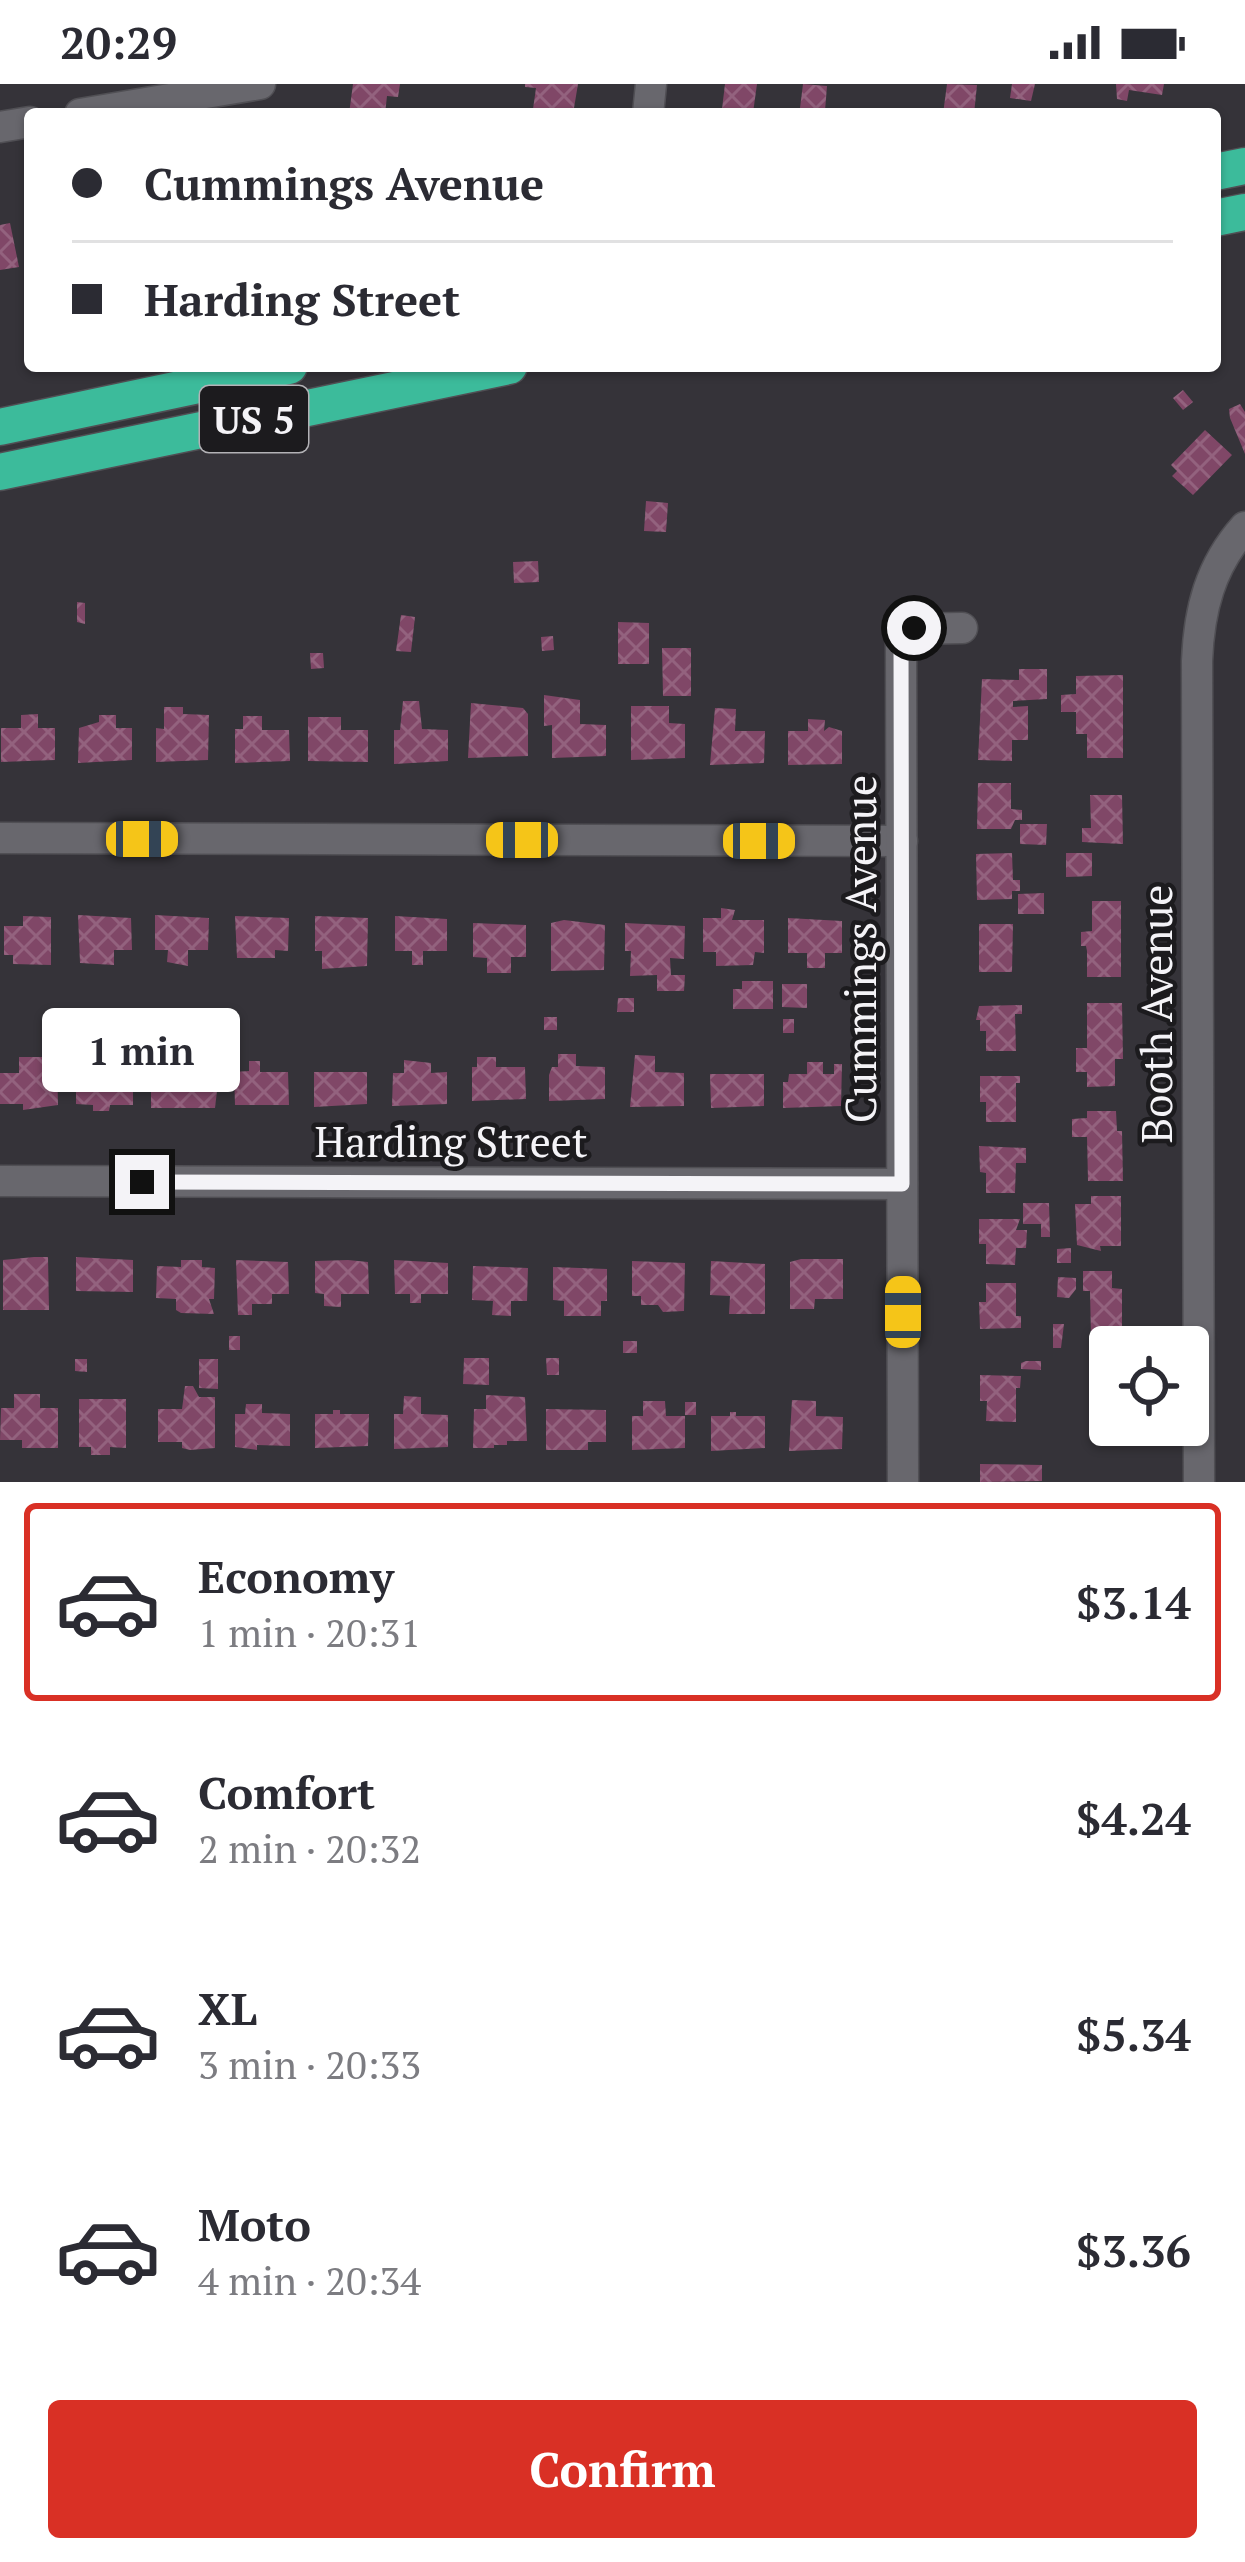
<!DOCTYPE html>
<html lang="en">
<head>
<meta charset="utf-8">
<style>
  body { margin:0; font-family:"PT Serif",serif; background:#f7f7f7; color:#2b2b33; height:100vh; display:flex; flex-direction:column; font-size:45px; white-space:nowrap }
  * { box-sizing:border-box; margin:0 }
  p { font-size:39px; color:#7c7c81 }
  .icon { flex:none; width:66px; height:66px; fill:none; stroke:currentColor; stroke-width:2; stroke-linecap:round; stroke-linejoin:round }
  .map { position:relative; height:1398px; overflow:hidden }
  .side { display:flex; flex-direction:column; background:#fff; flex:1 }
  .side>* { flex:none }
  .top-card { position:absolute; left:24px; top:24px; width:1197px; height:264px; border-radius:12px; box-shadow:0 3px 9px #0004; display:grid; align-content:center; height:264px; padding:0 48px; background:#fff }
  .controls { position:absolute; left:1089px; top:1242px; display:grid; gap:24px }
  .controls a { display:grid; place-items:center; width:120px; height:120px; border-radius:12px; background:#fff; box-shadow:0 3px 9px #0004; font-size:60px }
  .end { position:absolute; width:54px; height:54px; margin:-27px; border:15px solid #f4f3f7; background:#111; box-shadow:0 0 0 6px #111 }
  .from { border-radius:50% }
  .bubble { position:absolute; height:84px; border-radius:12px; background:#fff; box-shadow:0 3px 9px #0004; font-size:39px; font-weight:700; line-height:84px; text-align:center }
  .car { position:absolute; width:36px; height:72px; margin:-36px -18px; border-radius:15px; box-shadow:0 0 9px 3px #0007; background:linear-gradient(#f5c518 24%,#345 0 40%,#f5c518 0 76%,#345 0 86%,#f5c518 0) }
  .top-card b { display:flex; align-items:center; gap:42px; height:114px; font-size:45px }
  .top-card b+b { border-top:3px solid #e1e1e2 }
  .top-card i { width:30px; height:30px; background:#2b2b33 }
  ul { padding:21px 0 0; list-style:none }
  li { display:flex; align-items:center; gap:36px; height:198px; margin:0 24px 18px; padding:0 24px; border:6px solid transparent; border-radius:12px }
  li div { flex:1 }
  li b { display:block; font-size:45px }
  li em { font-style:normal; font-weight:700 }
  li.selected { border-color:#d93025 }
  li>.icon { width:108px; height:108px; stroke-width:1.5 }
  .button { display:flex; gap:24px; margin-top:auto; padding:24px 48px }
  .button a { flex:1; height:138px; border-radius:12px; background:#d93025; color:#fff; font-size:48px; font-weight:700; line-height:138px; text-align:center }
  .status { display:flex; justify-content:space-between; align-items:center; height:84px; padding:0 60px; background:#fff; direction:ltr }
  .status svg { height:33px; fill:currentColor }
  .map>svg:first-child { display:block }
  .building { fill:url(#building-cross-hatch) }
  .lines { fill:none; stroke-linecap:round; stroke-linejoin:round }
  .minor-casing { stroke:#504f54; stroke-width:33 }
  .highway-casing { stroke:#504f54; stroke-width:39 }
  .minor { stroke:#68676d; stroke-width:30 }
  .highway { stroke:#3cbb9b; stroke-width:36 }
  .route { stroke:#f4f3f7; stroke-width:15 }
  .labels { text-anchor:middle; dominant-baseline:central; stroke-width:9; stroke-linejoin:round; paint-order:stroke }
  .shield { fill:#1c1b1e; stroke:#b3b2b6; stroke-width:3 }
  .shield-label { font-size:39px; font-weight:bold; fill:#f4f3f7 }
  .street-label { font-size:42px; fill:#f4f3f7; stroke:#1c1b1e }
</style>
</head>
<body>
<div class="status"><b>20:29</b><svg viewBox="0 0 49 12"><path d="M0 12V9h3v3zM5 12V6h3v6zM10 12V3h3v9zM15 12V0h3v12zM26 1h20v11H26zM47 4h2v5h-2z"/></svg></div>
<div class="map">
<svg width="1245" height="1398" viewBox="0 0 1245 1398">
  <defs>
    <pattern id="building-cross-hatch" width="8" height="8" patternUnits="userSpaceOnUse" patternTransform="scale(3)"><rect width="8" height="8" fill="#804767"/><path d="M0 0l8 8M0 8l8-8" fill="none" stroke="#93627e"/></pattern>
  </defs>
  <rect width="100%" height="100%" fill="#353339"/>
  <g class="building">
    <path d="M353,0h47l-2,13 -11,-1 -2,18h-36z"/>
    <path d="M525,0h53l-5,30 -40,-5 3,-21 -11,-1z"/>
    <path d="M725,0h32l-4,29 -31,-4z"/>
    <path d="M803,0l24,2 -2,25 -25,-3z"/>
    <path d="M947,0l30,1 -3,29h-31z"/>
    <path d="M1012,0h23l-4,17 -21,-3z"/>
    <path d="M1116,0h48l-2,11 -33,-5 -2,11 -10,-2z"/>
    <path d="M10,139l9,44 -19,3v-45z"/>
    <path d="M1183,306l10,12 -10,8 -10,-12z"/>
    <path d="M1240,320l5,8v42l-15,-36 -1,-9z"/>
    <path d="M1205,346l27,25 -39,40 -21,-19 5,-5 -6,-6z"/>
    <path d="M646,417l22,2 -2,29 -22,-1z"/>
    <path d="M538,477l1,21 -25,1 -1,-21z"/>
    <path d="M77,518l8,1v21l-8,-2z"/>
    <path d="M401,531l14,2 -4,35 -15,-1z"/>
    <path d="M618,538l31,1v41h-31z"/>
    <path d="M553,552l1,14 -12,1 -1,-14z"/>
    <path d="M662,564h29v48h-28z"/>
    <path d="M310,569h13l1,15 -13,1z"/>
    <path d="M1019,585h28v30l-34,2v6l15,-1v34h-16v21l-34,-1 4,-81 37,1z"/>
    <path d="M1123,591v83h-36v-24h-11v-22h-15v-17l15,-1v-18z"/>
    <path d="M544,611l36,5v24l26,1v31l-54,2v-33l-8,1z"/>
    <path d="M403,617h16l3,28 26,1v31l-54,3v-34h6z"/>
    <path d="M471,619l52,5 5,6v42l-60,2z"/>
    <path d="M631,622h38v17l16,1v34l-54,2z"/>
    <path d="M164,623h19v7l26,1 -1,45 -52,2v-34l8,1z"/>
    <path d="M715,624l21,1 -1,22h30l-1,32 -54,2z"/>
    <path d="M38,630v14h17v32l-54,2v-34h20v-13z"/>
    <path d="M99,631h17v13h16v32l-54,3 1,-35 20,-6z"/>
    <path d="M243,632h19v14h27l1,31 -55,2v-34h8z"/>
    <path d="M308,633h33v13h27v32l-60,-1z"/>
    <path d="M808,635l17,1 -1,11 5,-4 13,4v33l-54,1v-34h20z"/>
    <path d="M978,699h33v26l11,1v10h-7l-4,9h-34z"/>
    <path d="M1090,711h32l1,49 -41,-2v-14h9z"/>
    <path d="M1020,740h27l-1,21 -26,-1z"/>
    <path d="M1012,769l1,27h7v11h-8v8l-35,1 -1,-46z"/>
    <path d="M1066,769h26v23l-26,1z"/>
    <path d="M1044,809v21h-26v-20z"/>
    <path d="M1092,817h29v76h-34v-26l-1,-5h-5v-14l11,-1z"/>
    <path d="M721,824l14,2 -3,10h32v33l-9,-1 -2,13 -37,1v-14h-13v-34h18z"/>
    <path d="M78,831l53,3 1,32h-18v15l-34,-2z"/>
    <path d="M155,831l54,3 -1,32h-20v16l-21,-4 1,-12h-13z"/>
    <path d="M23,832l28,1v48l-38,-1v-9h-9v-29h19z"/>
    <path d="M235,832l54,2 -1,33 -13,-1v8h-38z"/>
    <path d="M315,832l53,2 -1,48 -45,3v-18h-7z"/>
    <path d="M395,832l52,3v32h-24v14h-11v-14h-17z"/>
    <path d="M788,834l54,3v32h-17v15h-18v-15h-19z"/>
    <path d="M564,836l41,5 -1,45 -53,1v-48z"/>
    <path d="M473,839l53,2v32h-15v16h-24v-15l-14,-1z"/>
    <path d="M625,839l60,3 -1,33 -14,-1 1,17h14l-1,16h-27v-16l-27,1 1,-25h-6z"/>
    <path d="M979,840h34l-1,48h-33z"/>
    <path d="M742,897h31v28h-40v-20h9z"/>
    <path d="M782,900h25v24l-25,-1z"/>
    <path d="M618,914h16v14h-17z"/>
    <path d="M1087,919h35l1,56h-8v27l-28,1v-15h-11v-24h11z"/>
    <path d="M1022,921v9h-7l1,37h-30v-20h-6v-11h-4l3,-14z"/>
    <rect x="544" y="933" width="13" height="13"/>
    <rect x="783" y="935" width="11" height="14"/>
    <path d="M558,970h18v12l29,1v32l-56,2v-26l3,-8h6z"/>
    <path d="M635,971l20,1v16l29,1v33l-54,1z"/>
    <path d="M19,973h38l1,48 -35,5v-6h-23v-31h19z"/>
    <path d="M477,973h19v10h29l1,32 -54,2v-34h5z"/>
    <path d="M404,976l27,3v10l16,-1v32l-55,2 1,-33h11z"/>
    <path d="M76,977h20l3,12h34v32h-23l-1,6h-16v-6l-17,-1z"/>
    <path d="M249,977h11v11h28l1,33h-54l-1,-33 15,-1z"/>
    <path d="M807,978h16v12h11v-10h8l-1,42 -58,2v-26h5l1,-8h18z"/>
    <path d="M151,987h64l4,3 -4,34h-64z"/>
    <path d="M314,988h53v32l-53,3z"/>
    <path d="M710,990h54v32l-53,2z"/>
    <path d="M980,992h40v7h-4v39h-30v-20h-6z"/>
    <path d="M1087,1027h29l1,20h5l1,50h-35l-1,-44h-15v-18l15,-1z"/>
    <path d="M979,1062l47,2v15h-10l-1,30h-29v-20l-6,-1z"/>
    <path d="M1091,1112h30v50h-21l1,5 -24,-6 -2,-41h16z"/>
    <path d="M1023,1119h26l1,34h-9v-13h-18z"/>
    <path d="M979,1135h41l-4,11h11l-1,18h-10l-1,17 -29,-1v-20h-7z"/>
    <path d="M1071,1164v15h-14v-14z"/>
    <path d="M34,1173h14l1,53h-46v-50z"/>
    <path d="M76,1173l57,3v32l-57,-1z"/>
    <path d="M801,1175h42v40h-28l-1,10h-24v-47z"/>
    <path d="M181,1176h21v7l13,1 -1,31h-5l5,15 -33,-1 -5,-3v-11l-20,-1 1,-32 24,1z"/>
    <path d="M236,1176l52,2 1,32h-17v10h-20v11h-14z"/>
    <path d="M348,1176l20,2 1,32h-28v13l-17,-1v-12l-9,-1v-32z"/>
    <path d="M394,1176l54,3v31h-27v9h-11v-9h-15z"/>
    <path d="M632,1177l53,2 -1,48 -21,1 -5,-7h-17v-9h-9z"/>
    <path d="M711,1177l54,3v50h-36l1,-18 -20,-1z"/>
    <path d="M473,1182l55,2 -1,33h-16v15l-19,-1 1,-14 -21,-1z"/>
    <path d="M553,1183l54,2v32h-6v15h-37v-15l-11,-1z"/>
    <path d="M1083,1187h29v17l10,1v47h-31l-1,-45h-7z"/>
    <path d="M1058,1193l18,1v11l-7,9 -12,-1z"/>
    <path d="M986,1199h30v33h5v12l-41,1 -1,-27h7z"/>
    <path d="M1053,1240h11l-3,24h-8z"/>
    <rect x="229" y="1252" width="11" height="14"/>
    <rect x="623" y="1257" width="14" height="12"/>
    <path d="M464,1274h25v27l-26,-1z"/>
    <path d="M546,1274h13v17h-12z"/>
    <path d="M75,1275h12v13l-12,-1z"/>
    <path d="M199,1275h19v30l-19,-1z"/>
    <path d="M1026,1277h15v9l-20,-1v-6z"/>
    <path d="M980,1291l41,1 -1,12h-4v34l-30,-1 1,-20h-7z"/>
    <path d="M185,1302h8l6,11h16v51l-25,2 -8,-2v-6h-24v-33h24z"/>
    <path d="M14,1310h26v14h18v40h-36v-8h-22l1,-32h13z"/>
    <path d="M486,1311l39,2 2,44h-20v4h-13v3h-21l1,-39h12z"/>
    <path d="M404,1312l17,1v17l27,1v32l-54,2v-35h9z"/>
    <path d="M79,1315h47v49l-16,-1v8h-19v-8h-12z"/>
    <path d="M792,1316l24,1v15l27,1 -1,32 -53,2z"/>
    <path d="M643,1317h22l1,15h19v32l-53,2v-34h11z"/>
    <rect x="685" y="1318" width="11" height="13"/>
    <path d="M246,1320h16v9l28,1v32l-33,-1v5l-22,-3v-33h10z"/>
    <path d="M546,1325l60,1v32h-18v8h-42z"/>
    <path d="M333,1326h7v4h29l-1,32 -53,2v-34h18z"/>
    <path d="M730,1328h6v4h29v32l-54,3v-35h19z"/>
    <path d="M1097,1330h13v11h44v9l-57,-2z"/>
    <path d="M980,1380l62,1v16l-62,1z"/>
  </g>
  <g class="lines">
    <defs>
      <g id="minor">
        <path d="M80,30l180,-30"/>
        <path d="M648,30l3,-30"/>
        <path d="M0,43l30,-5"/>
        <path d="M0,754l902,3"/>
        <path d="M0,1097l902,3"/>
        <path d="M903,1398l-2,-841 5,-12 56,-1"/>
        <path d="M1199,1398l-2,-821c2,-51 13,-95 48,-134"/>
      </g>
      <g id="highway">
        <path d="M1215,88l30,-6"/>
        <path d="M1215,134l30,-6"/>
        <path d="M0,343l289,-61"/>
        <path d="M0,388l509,-106"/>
      </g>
    </defs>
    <use href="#minor" class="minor-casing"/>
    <use href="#highway" class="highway-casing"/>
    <use href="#minor" class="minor"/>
    <use href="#highway" class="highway"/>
  </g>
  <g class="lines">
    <path class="route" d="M142,1098l760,2 -1,-544 3,-10 10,-2"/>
  </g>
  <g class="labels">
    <rect class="shield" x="200" y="302" width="108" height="66" rx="9"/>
    <g class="shield-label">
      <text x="254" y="335">US 5</text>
    </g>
    <g class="street-label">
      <text transform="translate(860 865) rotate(-90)">Cummings Avenue</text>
      <text transform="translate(1156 930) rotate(-90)">Booth Avenue</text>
      <text x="451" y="1057">Harding Street</text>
    </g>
  </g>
</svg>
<div class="controls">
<a><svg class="icon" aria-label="locate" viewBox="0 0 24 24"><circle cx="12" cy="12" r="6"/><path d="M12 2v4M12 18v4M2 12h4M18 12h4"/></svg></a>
</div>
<i class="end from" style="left:914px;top:544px"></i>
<i class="end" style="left:142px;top:1098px"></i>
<div class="bubble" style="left:42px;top:924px;width:198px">1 min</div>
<i class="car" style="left:142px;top:755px;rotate:90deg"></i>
<i class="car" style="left:522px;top:756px;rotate:270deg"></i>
<i class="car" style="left:759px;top:757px;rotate:90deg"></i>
<i class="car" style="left:903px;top:1228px;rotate:0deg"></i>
<div class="top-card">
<b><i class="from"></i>Cummings Avenue</b>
<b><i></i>Harding Street</b>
</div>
</div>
<section class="side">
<ul>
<li class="selected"><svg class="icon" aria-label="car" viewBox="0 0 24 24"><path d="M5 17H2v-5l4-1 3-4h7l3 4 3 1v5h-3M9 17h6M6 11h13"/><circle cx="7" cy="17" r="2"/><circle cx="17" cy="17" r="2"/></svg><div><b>Economy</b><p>1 min · 20:31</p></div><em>$3.14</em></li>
<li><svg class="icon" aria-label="car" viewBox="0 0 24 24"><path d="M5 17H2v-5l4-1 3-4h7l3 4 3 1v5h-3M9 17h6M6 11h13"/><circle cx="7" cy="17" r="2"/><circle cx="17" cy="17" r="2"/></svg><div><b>Comfort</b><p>2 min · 20:32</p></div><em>$4.24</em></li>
<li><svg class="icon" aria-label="car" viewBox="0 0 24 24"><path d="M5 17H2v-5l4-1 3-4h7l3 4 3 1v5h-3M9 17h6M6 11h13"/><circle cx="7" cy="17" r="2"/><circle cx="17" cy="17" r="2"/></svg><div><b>XL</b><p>3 min · 20:33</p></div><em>$5.34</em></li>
<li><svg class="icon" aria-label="car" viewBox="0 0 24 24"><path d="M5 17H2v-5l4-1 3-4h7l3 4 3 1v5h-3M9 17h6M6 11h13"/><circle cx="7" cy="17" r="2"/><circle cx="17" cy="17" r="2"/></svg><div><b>Moto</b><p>4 min · 20:34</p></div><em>$3.36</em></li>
</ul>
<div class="button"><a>Confirm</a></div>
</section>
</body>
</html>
